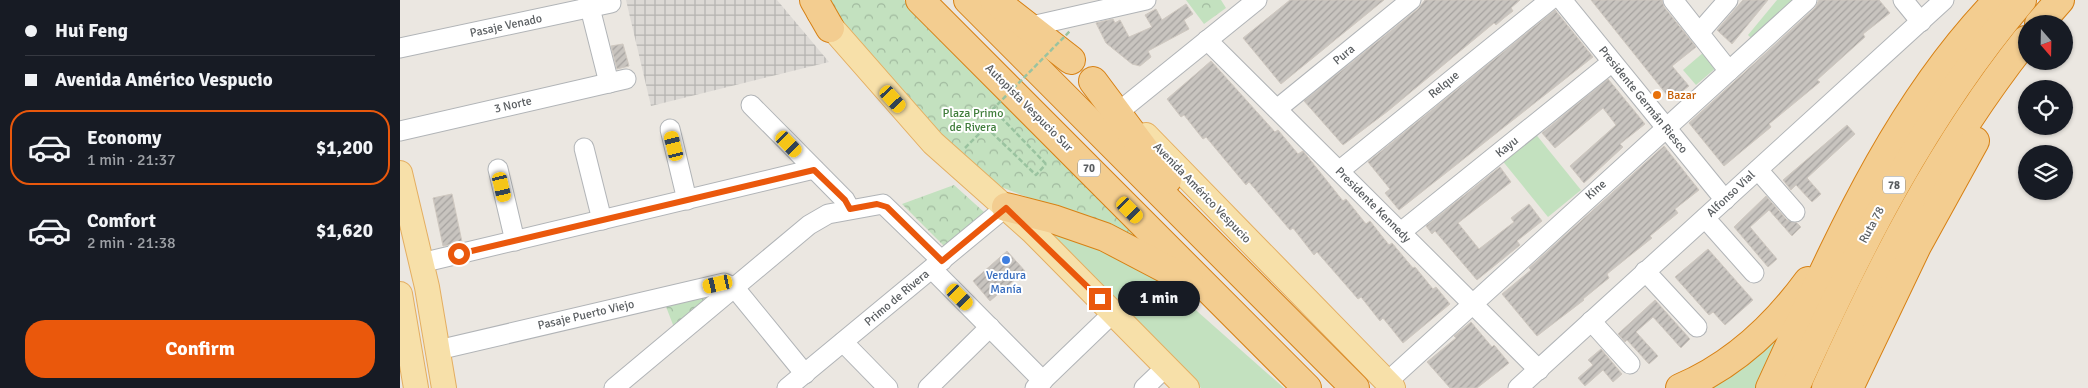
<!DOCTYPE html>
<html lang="en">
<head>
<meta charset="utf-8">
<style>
  body { margin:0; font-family:Signika,sans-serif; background:#242831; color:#f1f3f6; height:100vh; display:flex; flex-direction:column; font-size:19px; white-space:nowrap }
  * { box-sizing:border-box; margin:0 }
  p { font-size:16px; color:#9ea1a6 }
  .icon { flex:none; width:28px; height:28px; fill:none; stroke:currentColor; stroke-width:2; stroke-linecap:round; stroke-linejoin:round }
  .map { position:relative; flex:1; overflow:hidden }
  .side { display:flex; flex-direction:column; background:#171b24; width:400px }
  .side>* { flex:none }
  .banner { display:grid; align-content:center; height:110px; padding:0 25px; background:#171b24 }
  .needle { width:32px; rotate:160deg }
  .controls { position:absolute; left:1618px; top:15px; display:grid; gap:10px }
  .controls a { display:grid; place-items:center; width:55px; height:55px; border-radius:50%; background:#171b24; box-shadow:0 1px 4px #0004; font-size:25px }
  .end { position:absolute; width:22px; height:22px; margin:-11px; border:6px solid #ea580c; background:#fff; box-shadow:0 0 0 2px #fff }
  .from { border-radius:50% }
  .bubble { position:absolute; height:35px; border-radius:18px; background:#171b24; box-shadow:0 1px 4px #0004; font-size:16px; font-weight:800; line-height:35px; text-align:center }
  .car { position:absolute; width:15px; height:30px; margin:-15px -8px; border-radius:6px; box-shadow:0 0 4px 1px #0007; background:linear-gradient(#f5c518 24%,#345 0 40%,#f5c518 0 76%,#345 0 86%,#f5c518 0) }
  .banner b { display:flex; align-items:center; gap:18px; height:48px; font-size:19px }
  .banner b+b { border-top:1px solid #363941 }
  .banner i { width:12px; height:12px; background:#f1f3f6 }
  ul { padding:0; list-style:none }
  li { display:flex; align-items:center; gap:15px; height:75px; margin:0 10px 8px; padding:0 15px; border:2px solid transparent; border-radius:20px }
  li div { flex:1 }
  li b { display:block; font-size:19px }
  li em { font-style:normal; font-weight:800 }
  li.current { border-color:#ea580c }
  li>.icon { width:45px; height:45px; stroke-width:1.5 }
  .cta { display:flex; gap:10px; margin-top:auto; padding:10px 25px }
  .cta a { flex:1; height:58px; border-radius:20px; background:#ea580c; color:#fff; font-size:20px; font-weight:800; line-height:58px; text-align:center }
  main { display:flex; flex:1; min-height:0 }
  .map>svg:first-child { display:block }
  .industrial { fill:url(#industrial-grid) }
  .green { fill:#c3e1bf }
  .park { fill:url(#park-crowns) }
  .building { fill:url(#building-hatch); stroke:#cfc8c0 }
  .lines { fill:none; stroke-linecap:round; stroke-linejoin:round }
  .minor-casing { stroke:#b1b4b7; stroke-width:21 }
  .major-casing { stroke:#e4ae61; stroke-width:26 }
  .highway-casing { stroke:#d78114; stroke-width:30 }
  .path { stroke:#9ac3a0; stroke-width:2.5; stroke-dasharray:5 2.5; stroke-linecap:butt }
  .minor { stroke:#fff; stroke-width:19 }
  .major { stroke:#f7e0a9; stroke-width:24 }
  .highway { stroke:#f3cd90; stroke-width:28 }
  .path-bridge { stroke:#9ac3a0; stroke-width:2.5; stroke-dasharray:5 2.5; stroke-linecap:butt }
  .route { stroke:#ea580c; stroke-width:6 }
  .food-dot { fill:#e8710a; stroke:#fff; stroke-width:2 }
  .shop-dot { fill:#3f7fe0; stroke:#fff; stroke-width:2 }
  .labels { text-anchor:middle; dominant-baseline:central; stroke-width:4; stroke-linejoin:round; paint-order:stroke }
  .shield { fill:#fff; stroke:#8b8e90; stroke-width:1 }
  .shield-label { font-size:11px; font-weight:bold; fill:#595d60 }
  .street-label { font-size:12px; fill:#595d60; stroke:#fff }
  .food-label { font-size:12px; fill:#c56008; stroke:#fff; text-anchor:start }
  .park-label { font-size:12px; fill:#407d3b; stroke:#fff }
  .shop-label { font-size:12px; fill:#366cbe; stroke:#fff }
</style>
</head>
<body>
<main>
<section class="side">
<div class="banner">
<b><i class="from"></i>Hui Feng</b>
<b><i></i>Avenida Américo Vespucio</b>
</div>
<ul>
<li class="current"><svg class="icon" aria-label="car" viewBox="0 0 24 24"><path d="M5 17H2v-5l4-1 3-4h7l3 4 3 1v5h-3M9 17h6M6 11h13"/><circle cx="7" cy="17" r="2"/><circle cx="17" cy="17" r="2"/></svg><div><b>Economy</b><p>1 min · 21:37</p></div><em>$1,200</em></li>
<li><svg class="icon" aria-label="car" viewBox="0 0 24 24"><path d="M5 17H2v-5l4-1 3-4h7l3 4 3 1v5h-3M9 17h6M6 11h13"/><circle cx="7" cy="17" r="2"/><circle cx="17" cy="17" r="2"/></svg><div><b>Comfort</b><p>2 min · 21:38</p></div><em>$1,620</em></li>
</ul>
<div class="cta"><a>Confirm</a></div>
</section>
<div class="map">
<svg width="1688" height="388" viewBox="0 0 1688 388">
  <defs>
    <pattern id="industrial-grid" width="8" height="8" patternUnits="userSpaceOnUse" patternTransform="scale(1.25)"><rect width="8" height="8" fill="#dcd9d5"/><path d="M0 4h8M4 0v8" fill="none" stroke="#b5b3b0"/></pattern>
    <pattern id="park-crowns" width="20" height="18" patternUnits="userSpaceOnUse" patternTransform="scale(1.25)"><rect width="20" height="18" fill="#c3e1bf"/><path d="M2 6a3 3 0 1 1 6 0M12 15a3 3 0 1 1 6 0" fill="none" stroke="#a1ba9f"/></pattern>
    <pattern id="building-hatch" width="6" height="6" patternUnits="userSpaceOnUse" patternTransform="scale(1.25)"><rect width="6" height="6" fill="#c8c4bf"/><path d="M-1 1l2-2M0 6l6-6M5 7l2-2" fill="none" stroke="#a5a29f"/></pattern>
  </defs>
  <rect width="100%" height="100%" fill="#ebe7e1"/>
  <path class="industrial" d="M226,0h151l52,62 -178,44z"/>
  <g class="green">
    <path d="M1377,0h17l-43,38 -3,-3z"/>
    <path d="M1304,52l13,15 -21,18 -13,-15z"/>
    <path d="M1134,132l47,58 -33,27 -47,-58z"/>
    <path d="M622,213l46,17 95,51 121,107h-83z"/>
    <path d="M1405,299l-41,89h-66z"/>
  </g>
  <g class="park">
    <path d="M427,0h77l241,243 -144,-56 -38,-26 -114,-128z"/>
    <path d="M786,0h35l5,8 -22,16z"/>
    <path d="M554,185l30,27 -39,35 -43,-43z"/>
    <path d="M327,289l-52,41 -10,-26z"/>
  </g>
  <g class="building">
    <path d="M890,0h94l-103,84 -38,-46z"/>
    <path d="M1025,0h95l-9,8 2,3 -9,7 -8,7 -2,-2 -106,88 -45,34 -39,-44 114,-92z"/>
    <path d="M1191,0h71l2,7 32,40 -24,19 17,20 -18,14z"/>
    <path d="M1343,0h25l-36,44 -15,-14z"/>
    <path d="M1419,0h60l11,13 -27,21 2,3 -48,43 3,2 -51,42 2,3 -47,39 -35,-43 126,-115z"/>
    <path d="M786,4l7,10 -9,6 5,9 -41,22 3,6 -11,9 -8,-2 -26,-21 -10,-20 17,-4 2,4 5,-3 9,17 23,-10 -7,-12 11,-6 6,11z"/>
    <path d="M1155,10l38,47 -194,153 -14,-17 5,-4 -22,-27z"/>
    <path d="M223,44l6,22 -12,3 -6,-23z"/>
    <path d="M811,61l64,71 3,-2 20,24 5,-3 40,50 3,-2 20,25 4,-3 19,24 3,-2 21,25 2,-1 18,22 3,-2 14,17 -47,39 -20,-25 -3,3 -19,-24 -3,2 -41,-47 -3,3 -21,-27 -3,2 -41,-48 -3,3 -40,-48 -3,2 -19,-24 -3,2 -14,-18z"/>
    <path d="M1208,79l37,45 -25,20 3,3 -39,36 -14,-17 46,-41 -13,-17 -48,40 -13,-15z"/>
    <path d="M1447,125l8,9 -48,44 14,16 -9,8 -16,-17 -5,5 -8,-10z"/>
    <path d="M1264,146l35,44 -24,19 3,4 -28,23 2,2 -45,36 2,4 -26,21 1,1 -47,36 -35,-42 29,-24 -2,-2z"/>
    <path d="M1100,167l11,15 -53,41 21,26 35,-27 -3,-4 18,-14 13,17 -25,20 3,4 -43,35 -42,-49 -3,3 -6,-8z"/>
    <path d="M52,194l10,48 -19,4 -10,-48z"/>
    <path d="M1366,196l21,24 10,3 4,4 -9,9 -23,-26 -19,17 27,32 -9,8 -34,-40z"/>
    <path d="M1308,249l45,51 -28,25 -12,-13 -4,3 -34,-38z"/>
    <path d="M607,251l18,20 -35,30 -17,-20z"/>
    <path d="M1255,300l35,39 -9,9 -28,-31 -17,15 22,24 -9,8 -22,-24 -2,2 -7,-8z"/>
    <path d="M1071,322l21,25 2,-2 15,18 -32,25h-27l-23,-26 29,-24 -2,-2z"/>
    <path d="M1201,349l21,25 -9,8 -10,-12 -18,16 -7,-8 15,-13 -5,-5z"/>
  </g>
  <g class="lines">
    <defs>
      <g id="minor">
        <path d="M188,0l21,83"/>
        <path d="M1162,0l163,200"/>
        <path d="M1273,0l56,71"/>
        <path d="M1503,0l18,22"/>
        <path d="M636,25l110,-25"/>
        <path d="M1299,33l29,-33"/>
        <path d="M807,40l332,330"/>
        <path d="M0,48l211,-45"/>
        <path d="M351,105l94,95 5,9"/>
        <path d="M877,109l134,-109"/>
        <path d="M721,110l136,-110"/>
        <path d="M270,129l17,71"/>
        <path d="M0,131l226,-52"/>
        <path d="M184,148l18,72"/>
        <path d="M98,169l17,72"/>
        <path d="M1358,170l37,42"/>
        <path d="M939,171l211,-171"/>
        <path d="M1305,218l49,55"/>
        <path d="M1001,232l211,-170"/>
        <path d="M21,263l393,-94"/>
        <path d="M532,269l111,112"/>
        <path d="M1245,271l52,56"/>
        <path d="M1191,321l39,43"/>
        <path d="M443,342l45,46"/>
        <path d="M38,350l286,-67 10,4 71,87"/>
        <path d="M214,388l195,-163 19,-11 55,-10 59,57"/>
        <path d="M387,388l219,-181"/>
        <path d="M528,388l62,-61"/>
        <path d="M635,388l78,-75"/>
        <path d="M744,388l22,-21"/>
        <path d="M995,388l-8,-6 420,-382"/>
        <path d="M1118,388l426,-388"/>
      </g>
      <g id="major">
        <path d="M419,13l114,130 100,89 154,156"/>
        <path d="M746,135l247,253"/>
        <path d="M0,173l27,114 17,101"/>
        <path d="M0,294l16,94"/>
      </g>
      <g id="highway">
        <path d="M414,0l16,28"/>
        <path d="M520,0l387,388"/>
        <path d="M568,0l387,388"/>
        <path d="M594,0l77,60"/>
        <path d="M1639,24l21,-24"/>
        <path d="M693,81l74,99"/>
        <path d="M606,207l47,12 52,18 84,44"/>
        <path d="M1280,388c52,-22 95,-62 128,-107"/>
        <path d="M1370,388c63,-136 122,-279 228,-388"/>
        <path d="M1395,388c62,-138 129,-272 227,-388"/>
        <path d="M1426,388c55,-123 116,-242 200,-348"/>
        <path d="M1449,388l68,-142 58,-105"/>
      </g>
    </defs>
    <use href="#minor" class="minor-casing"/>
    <use href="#major" class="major-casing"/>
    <use href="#highway" class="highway-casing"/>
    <path class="path" d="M565,148l21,-21 50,48 10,-11"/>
    <use href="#minor" class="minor"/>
    <use href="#major" class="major"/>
    <use href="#highway" class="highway"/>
    <path class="path-bridge" d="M646,164l-53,-55 77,-78"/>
  </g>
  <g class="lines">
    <path class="route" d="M59,254l355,-84 31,30 5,9 27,-5 10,3 55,54 64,-53 94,91"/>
  </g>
  <circle class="food-dot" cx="1257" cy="95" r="5"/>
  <circle class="shop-dot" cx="606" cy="260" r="5"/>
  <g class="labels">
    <g class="shield">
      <rect x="678" y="159.5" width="22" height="17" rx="4"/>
      <rect x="1483" y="176.5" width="22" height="17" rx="4"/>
    </g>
    <g class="shield-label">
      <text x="689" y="168">70</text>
      <text x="1494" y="185">78</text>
    </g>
    <g class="street-label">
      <text transform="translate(106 26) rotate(-12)">Pasaje Venado</text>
      <text transform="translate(944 55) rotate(-39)">Pura</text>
      <text transform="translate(1044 85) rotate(-39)">Relque</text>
      <text transform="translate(1243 100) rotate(51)">Presidente Germán Riesco</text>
      <text transform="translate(113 105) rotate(-13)">3 Norte</text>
      <text transform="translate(629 108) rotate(45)">Autopista Vespucio Sur</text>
      <text transform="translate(1107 147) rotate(-39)">Kayu</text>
      <text transform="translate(1196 190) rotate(-42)">Kine</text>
      <text transform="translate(802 193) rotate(46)">Avenida Américo Vespucio</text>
      <text transform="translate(1331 194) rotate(-43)">Alfonso Vial</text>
      <text transform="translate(973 205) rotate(45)">Presidente Kennedy</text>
      <text transform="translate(1472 225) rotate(-62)">Ruta 78</text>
      <text transform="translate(497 298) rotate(-40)">Primo de Rivera</text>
      <text transform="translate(186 315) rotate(-13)">Pasaje Puerto Viejo</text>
    </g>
    <g class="food-label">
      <text x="1267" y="95">Bazar</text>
    </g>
    <g class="park-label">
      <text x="573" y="113">Plaza Primo<tspan x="573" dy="14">de Rivera</tspan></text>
    </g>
    <g class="shop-label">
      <text x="606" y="275">Verdura<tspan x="606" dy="14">Manía</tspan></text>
    </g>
  </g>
</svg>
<div class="controls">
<a><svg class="needle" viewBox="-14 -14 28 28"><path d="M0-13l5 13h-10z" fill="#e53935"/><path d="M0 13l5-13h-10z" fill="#9ea1a6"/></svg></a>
<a><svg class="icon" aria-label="locate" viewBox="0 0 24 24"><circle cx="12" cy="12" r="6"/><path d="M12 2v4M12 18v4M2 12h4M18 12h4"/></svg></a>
<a><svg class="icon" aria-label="layers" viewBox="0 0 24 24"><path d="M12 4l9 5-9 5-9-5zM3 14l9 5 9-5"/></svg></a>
</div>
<i class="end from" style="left:59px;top:254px"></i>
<i class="end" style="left:700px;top:299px"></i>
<div class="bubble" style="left:718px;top:281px;width:82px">1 min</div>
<i class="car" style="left:493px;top:99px;rotate:138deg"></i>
<i class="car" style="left:389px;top:144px;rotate:136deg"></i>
<i class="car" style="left:274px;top:146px;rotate:346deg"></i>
<i class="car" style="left:102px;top:187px;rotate:167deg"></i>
<i class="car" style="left:730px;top:210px;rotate:135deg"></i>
<i class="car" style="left:318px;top:284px;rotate:257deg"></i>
<i class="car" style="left:560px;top:297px;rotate:135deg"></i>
</div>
</main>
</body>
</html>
